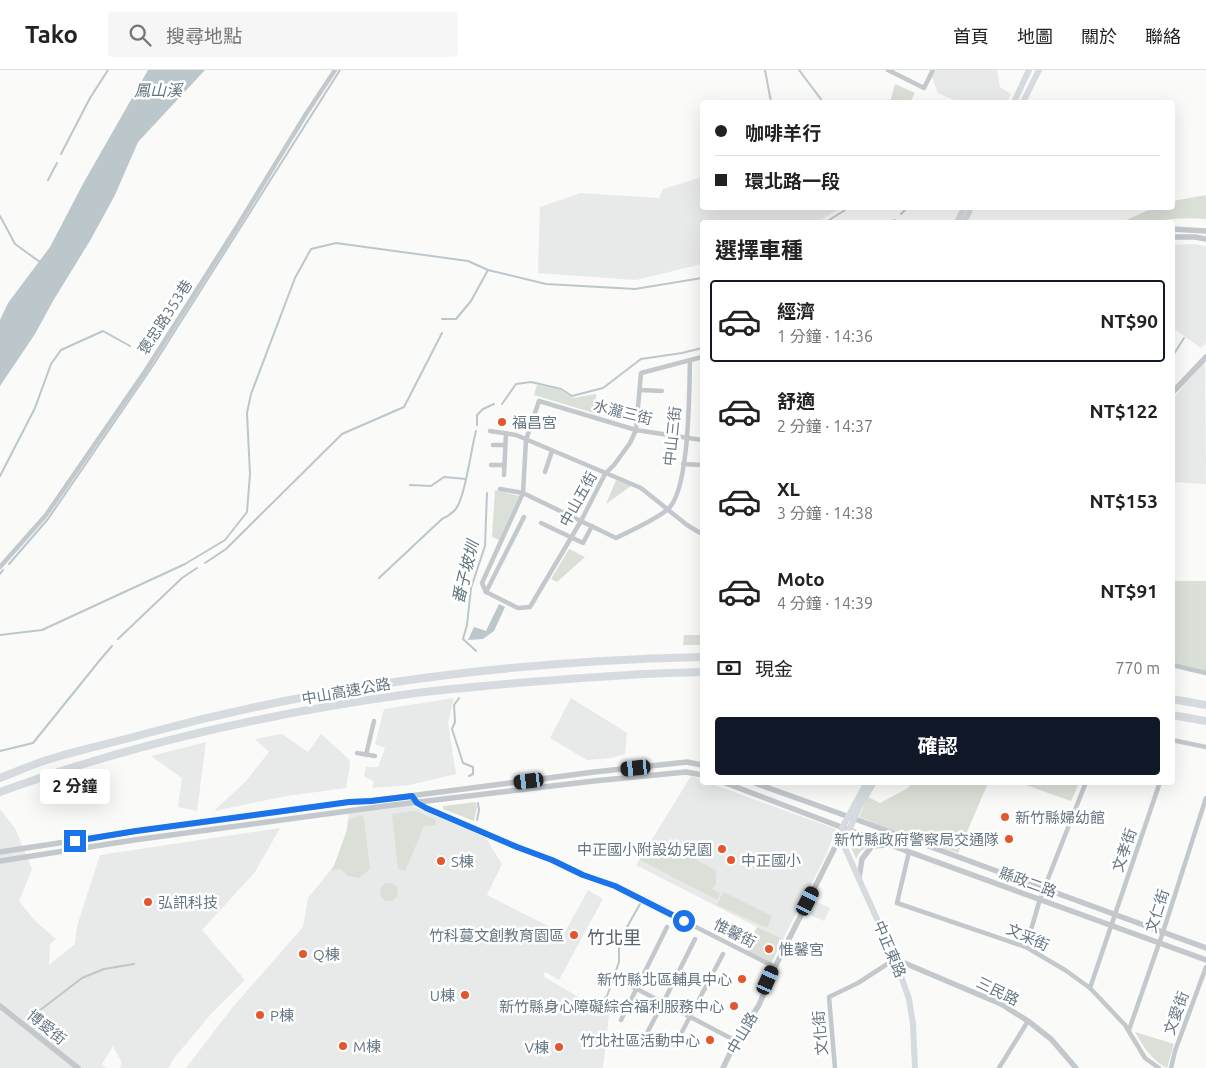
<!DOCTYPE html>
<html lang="zh-TW">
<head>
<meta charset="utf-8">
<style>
  body { margin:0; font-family:Ubuntu,"Noto Sans TC",sans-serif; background:#f6f6f6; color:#222; height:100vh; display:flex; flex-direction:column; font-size:19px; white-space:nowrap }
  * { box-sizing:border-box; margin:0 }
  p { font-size:16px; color:#767676 }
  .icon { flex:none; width:28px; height:28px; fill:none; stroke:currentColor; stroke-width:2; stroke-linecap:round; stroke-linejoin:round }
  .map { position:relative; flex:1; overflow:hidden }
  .sheet { position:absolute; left:700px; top:150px; width:475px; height:565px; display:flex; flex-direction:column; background:#fff; border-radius:5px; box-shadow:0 5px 20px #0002 }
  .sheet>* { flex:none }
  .top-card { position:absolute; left:700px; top:30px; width:475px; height:110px; border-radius:5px; box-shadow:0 5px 20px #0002; display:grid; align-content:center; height:110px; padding:0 15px; background:#fff }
  .end { position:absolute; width:22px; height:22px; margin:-11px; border:6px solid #1a73e8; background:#fff; box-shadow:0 0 0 2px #fff }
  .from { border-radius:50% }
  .bubble { position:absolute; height:35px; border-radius:5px; background:#fff; box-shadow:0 5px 20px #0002; font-size:16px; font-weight:700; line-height:35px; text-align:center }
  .car { position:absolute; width:15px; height:30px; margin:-15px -8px; border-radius:6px; box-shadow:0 0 4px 1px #0007; background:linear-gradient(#222 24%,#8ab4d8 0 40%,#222 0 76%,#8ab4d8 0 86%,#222 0) }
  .top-card b { display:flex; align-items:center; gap:18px; height:48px; font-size:19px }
  .top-card b+b { border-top:1px solid #e0e0e0 }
  .top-card i { width:12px; height:12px; background:#222 }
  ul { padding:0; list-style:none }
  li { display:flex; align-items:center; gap:15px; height:82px; margin:0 10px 8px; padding:0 5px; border:2px solid transparent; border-radius:5px }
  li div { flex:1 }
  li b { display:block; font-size:19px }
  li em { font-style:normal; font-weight:700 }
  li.current { border-color:#111827 }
  li>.icon { width:45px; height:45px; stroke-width:1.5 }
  h2 { padding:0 15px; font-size:22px; line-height:60px }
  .pay { display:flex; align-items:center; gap:12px; height:55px; padding:0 15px; font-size:19px }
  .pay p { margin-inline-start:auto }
  .button { display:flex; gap:10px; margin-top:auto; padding:10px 15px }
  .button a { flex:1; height:58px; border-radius:5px; background:#111827; color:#fff; font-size:20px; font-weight:700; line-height:58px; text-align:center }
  header { display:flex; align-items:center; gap:30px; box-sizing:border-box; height:70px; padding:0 25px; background:#fff; border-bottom:1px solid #e0e0e0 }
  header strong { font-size:24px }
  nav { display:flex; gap:28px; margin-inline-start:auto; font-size:18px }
  .search { width:350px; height:45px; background:#f6f6f6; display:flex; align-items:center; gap:12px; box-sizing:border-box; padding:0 18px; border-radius:5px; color:#767676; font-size:19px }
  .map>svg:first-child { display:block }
  .built { fill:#e8e9e9 }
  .green { fill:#dadfd7 }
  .water { fill:#bbc7cb }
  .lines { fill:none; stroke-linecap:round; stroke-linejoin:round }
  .stream { stroke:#bbc7cb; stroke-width:2 }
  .minor { stroke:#c3c8cc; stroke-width:4.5 }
  .tertiary { stroke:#c3c8cc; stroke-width:5.5 }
  .secondary { stroke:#d6dbdf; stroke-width:6 }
  .motorway { stroke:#d6dbdf; stroke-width:8 }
  .route { stroke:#1a73e8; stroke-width:6 }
  .poi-dot { fill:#e4572e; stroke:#fff; stroke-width:2 }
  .labels { text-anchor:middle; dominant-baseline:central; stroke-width:5; stroke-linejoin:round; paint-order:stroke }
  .street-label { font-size:15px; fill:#657683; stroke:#fff }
  .poi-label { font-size:15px; fill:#657683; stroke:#fff; text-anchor:start }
  .water-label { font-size:16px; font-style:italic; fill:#60757c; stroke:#fff }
  .quarter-label { font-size:18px; fill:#57646e; stroke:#fff }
</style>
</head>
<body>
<header>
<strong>Tako</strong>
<div class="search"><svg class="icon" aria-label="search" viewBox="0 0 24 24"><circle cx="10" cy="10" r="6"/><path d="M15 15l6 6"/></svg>搜尋地點</div>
<nav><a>首頁</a><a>地圖</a><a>關於</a><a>聯絡</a></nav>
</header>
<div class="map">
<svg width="1206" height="998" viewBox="0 0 1206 998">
  <rect width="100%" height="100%" fill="#fafaf8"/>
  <g class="built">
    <path d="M936,0h61l3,17 11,7 -4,8h-49l-20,-9 -6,-16z"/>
    <path d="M702,107v31h139l-24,14h-115v42l-66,16 -98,-7 2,-66 41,-14 78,5 4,-9z"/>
    <path d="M1192,174l14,2v97l-5,5 -28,-20v-83z"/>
    <path d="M1205,290l1,124 -33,-2v-83z"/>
    <path d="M454,628l-6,24 8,52 -47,11 -37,3 2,-6 -10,-6 2,-9h12l7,-19 -10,-4 9,-35z"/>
    <path d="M571,628l56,35 -2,21 -14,4 -24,2 -37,-22z"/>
    <path d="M282,664l26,18 13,-18 28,25 1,7 -4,22 -59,8 -73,15 32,-30 23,-29 -14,-13z"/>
    <path d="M206,672l-9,69 -19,-4 4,-29 -31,-22z"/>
    <path d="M691,706l11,4v2l7,1 127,46 -10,26 -43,84 -26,-12 -121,-62z"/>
    <path d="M411,735l75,33 16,26 -15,31 77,39 24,-44 15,9 -44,81 -14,-8 -2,4 66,39 -6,53h-417l46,-60 71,-81 5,-29 26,-32 13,-36 2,-19z"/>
    <path d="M0,739l15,19 17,41 -13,32 17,21 20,17 -6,5 -1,21 26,-21 2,-18 23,-71 180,-27 -25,44 -53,58 43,50 -34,34 -36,43 -7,11h-48l2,-5 -9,-17 -11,18 4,4h-106z"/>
    <path d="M810,829l20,9 -6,13 -20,-9z"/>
  </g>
  <g class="green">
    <path d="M895,14l20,9 -5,9h-20z"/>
    <path d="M1206,125v24c-19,-2 -37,0 -56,3 -9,2 -19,1 -28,0l31,-14h19l1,-7z"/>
    <path d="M537,315l23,5 13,8 23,-4 1,20 -63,-19z"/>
    <path d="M616,410l15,6 -25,18z"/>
    <path d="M495,420l24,6 -20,44 -7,-3z"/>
    <path d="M569,479l16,8 -28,25 -6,-3z"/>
    <path d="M1172,511h34v92l-33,-8z"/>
    <path d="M684,565h18v10h-19z"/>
    <path d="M911,713h77l-30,70 -66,-23 -33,-13 9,-20 12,6 28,-15z"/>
    <path d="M1020,713h59l-8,18z"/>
    <path d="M476,732l1,5 -3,14 -31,-12v-3z"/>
    <path d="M416,741l20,9 -1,5 -11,1 -19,45 -7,-2 -6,-55z"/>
    <path d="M361,745l3,4 6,50 -11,9 -11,-2 -8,-7 -9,1 3,-4 13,-36 1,-10z"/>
    <path d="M854,770l15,5 -9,7 -4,7 -6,-15z"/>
    <path d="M659,772l3,1 54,27v14l-4,5 8,5 -3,6 -77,-40 3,-5 4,1c-1,-9 4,-11 12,-14z"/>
    <circle cx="389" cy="822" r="9"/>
    <path d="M723,822l49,24 -5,12 -50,-23z"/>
    <path d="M757,857l26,12 -12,25 -25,-13z"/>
    <path d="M1135,962l39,12 -7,24c-15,-7 -24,-22 -32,-36z"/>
  </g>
  <g class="water">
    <path d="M148,0h57l-67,72 -23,53 -24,44 -38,62 -18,33 -35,52v-66l8,-17 42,-56 34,-65z"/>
    <path d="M499,534l6,3 -11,24 -11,8 -15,1 6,-13 12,4z"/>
  </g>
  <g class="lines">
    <g class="stream">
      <path d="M765,0l6,32"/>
      <path d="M799,0l24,32"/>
      <path d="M61,84l29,-56 18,-28"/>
      <path d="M48,110l9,-17"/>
      <path d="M901,144l6,-6"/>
      <path d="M0,146l15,28 25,18"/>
      <path d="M826,152l19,-12v-2"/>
      <path d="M893,152l2,-2"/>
      <path d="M442,249h14l15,-18 17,-31"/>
      <path d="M1172,287l12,-19"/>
      <path d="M502,334l14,-20 15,-2 30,7 11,7 31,-8 38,-29 41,-6 20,-5"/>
      <path d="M477,355v-10l6,-6 11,-5"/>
      <path d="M0,406l35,-68 16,-44 10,-14 42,-19 27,15"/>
      <path d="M410,415l21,1 13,-9 22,2"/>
      <path d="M205,493l21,-14 116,-115 62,-27 38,-74"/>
      <path d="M9,494l39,-45 106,-155 186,-294"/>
      <path d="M0,504l3,-4"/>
      <path d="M379,508l63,-59c5,-2 9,-5 13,-9 10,-11 16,-61 21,-79"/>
      <path d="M0,565l42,-5 143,-66 40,-24 22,-28 3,-38 -3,-61 4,-19 44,-116 16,-29 25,-6 132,18 20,9 58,14 89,5 67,-11"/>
      <path d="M118,569l64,-61 15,-10"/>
      <path d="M476,581l-13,-12 4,-14 4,-37 14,-42 2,-53"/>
      <path d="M459,628l-5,7 1,17 -3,7 11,34 10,4v7l-4,2"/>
      <path d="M0,681l33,-8 67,-83 12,-14"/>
      <path d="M477,750l2,-10 -1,-7"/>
      <path d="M595,937l12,-11 12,-34v-21l21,-37"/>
      <path d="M39,941l43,-33 22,-9 30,-5"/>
    </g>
    <g class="minor">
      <path d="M888,0l36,18 9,-18"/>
      <path d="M702,287l-61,16 -5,57 -6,13 -16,22 -9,9 -24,47 -51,86 -12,1 -32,-16 -4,-9 41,-90 3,-53 13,-39 97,29 66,10"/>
      <path d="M640,320l22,1"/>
      <path d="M490,361l26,4 125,53 46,37 15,9"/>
      <path d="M493,375h12"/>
      <path d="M683,394l19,1"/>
      <path d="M491,395h13"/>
      <path d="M545,402l7,-21"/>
      <path d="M504,405l2,-42"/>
      <path d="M500,419l23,4 93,45c16,-8 37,-17 51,-28 23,-18 22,-119 23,-149"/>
      <path d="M541,453l42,20 9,-17"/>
      <path d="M0,497l46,-52 100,-145 92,-145 68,-111 29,-44"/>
      <path d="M486,522l38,-75"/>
      <path d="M1172,595l34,8"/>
      <path d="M1172,670l34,7"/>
      <path d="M357,683l18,3"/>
      <path d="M366,685l8,-34"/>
      <path d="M416,731l10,7 91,39 35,13 31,15 32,11 160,81"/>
      <path d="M909,782l-12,51 129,44 39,23 25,18 35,37 20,33 14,10"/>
      <path d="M1026,877l14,-48 46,-117"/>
      <path d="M618,909l118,62"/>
      <path d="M1090,918l70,-206"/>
      <path d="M621,950l46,-93"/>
      <path d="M1129,960l34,-98 43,-134"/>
      <path d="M648,961l15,-28 32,-64"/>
      <path d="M675,975l48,-91"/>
      <path d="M835,998l-6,-71 29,-14 37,-24"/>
      <path d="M999,998l29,-47"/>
      <path d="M1171,998l4,-17 31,-84"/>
    </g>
    <g class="tertiary">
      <path d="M1172,159l34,2"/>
      <path d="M1172,167h23l11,2"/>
      <path d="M1172,323l34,-36"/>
      <path d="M723,712l126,48 357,130"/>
      <path d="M752,712l103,37 351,129"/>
      <path d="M0,782l137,-21 92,-12 120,-17 22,-1 223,-29 93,-10 15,3"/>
      <path d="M0,791l134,-21 251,-34 209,-25 92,-9 16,3"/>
      <path d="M859,808l3,-19 10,-13 15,-1"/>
      <path d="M895,889l106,45 27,17 23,18 25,29"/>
      <path d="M0,936l78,62"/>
      <path d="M723,998l13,-27 23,-36 16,-38 65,-130"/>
    </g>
    <g class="secondary">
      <path d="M1014,32l15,-32"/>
      <path d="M1023,32l16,-32"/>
      <path d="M957,152l7,-14"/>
      <path d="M964,152l7,-14"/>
      <path d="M840,767l55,122 14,40 4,25 2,44"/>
      <path d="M840,767l9,-7 10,-22 15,-26"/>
      <path d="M840,767l2,-9 25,-46"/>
    </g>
    <g class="motorway">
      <path d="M1172,629l34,6"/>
      <path d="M1172,645l34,6"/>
      <path d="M0,708c16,-6 33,-14 50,-19 32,-10 66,-17 98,-26 181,-49 368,-72 554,-76"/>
      <path d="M0,722c134,-49 275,-80 416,-99 33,-4 67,-7 101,-10 62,-5 124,-10 185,-11"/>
    </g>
  </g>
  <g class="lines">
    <path class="route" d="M75,771l61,-10 213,-29 22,-1 41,-5 5,7 9,5 91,39 35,13 31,15 32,11 69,35"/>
  </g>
  <g class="poi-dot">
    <circle cx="502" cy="352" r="5"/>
    <circle cx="1005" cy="747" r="5"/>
    <circle cx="1009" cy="769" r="5"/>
    <circle cx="722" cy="779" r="5"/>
    <circle cx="731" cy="790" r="5"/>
    <circle cx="441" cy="791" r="5"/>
    <circle cx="148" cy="832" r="5"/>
    <circle cx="574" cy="865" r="5"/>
    <circle cx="769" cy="879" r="5"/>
    <circle cx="303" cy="884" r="5"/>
    <circle cx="742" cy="909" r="5"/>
    <circle cx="465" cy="925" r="5"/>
    <circle cx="734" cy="936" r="5"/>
    <circle cx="260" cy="945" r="5"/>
    <circle cx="710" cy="970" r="5"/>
    <circle cx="343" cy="976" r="5"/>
    <circle cx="559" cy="977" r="5"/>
  </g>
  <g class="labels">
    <g class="street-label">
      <text transform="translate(165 247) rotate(-57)">褒忠路353巷</text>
      <text transform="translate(623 342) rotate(14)">水瀧三街</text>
      <text transform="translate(672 366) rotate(-84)">中山三街</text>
      <text transform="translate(578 429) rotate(-61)">中山五街</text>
      <text transform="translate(346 621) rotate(-10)">中山高速公路</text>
      <text transform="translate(1124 780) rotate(-71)">文孝街</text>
      <text transform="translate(1028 812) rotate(20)">縣政二路</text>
      <text transform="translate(1157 841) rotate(-72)">文仁街</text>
      <text transform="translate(735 863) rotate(27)">惟馨街</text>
      <text transform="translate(1028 867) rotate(24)">文采街</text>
      <text transform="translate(890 879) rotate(67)">中正東路</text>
      <text transform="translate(998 921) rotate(26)">三民路</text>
      <text transform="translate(1176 943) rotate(-70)">文愛街</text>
      <text transform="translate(47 957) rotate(39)">博愛街</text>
      <text transform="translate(742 963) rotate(-60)">中山路</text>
      <text transform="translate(820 963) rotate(-95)">文化街</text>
    </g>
    <g class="poi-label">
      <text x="512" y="352">福昌宮</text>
      <text x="1015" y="747">新竹縣婦幼館</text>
      <text x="999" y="769" text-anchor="end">新竹縣政府警察局交通隊</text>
      <text x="712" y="779" text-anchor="end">中正國小附設幼兒園</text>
      <text x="741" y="790">中正國小</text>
      <text x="451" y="791">S棟</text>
      <text x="158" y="832">弘訊科技</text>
      <text x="564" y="865" text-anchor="end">竹科蔓文創教育園區</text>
      <text x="779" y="879">惟馨宮</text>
      <text x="313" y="884">Q棟</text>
      <text x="732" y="909" text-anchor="end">新竹縣北區輔具中心</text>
      <text x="455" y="925" text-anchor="end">U棟</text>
      <text x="724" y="936" text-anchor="end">新竹縣身心障礙綜合福利服務中心</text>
      <text x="270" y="945">P棟</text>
      <text x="700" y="970" text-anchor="end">竹北社區活動中心</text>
      <text x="353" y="976">M棟</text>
      <text x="549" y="977" text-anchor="end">V棟</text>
    </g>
    <g class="water-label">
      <text x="158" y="20">鳳山溪</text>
      <text transform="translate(465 502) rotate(-76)">番子坡圳</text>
    </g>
    <g class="quarter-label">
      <text x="614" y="867">竹北里</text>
    </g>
  </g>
</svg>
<i class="end from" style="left:684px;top:851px"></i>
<i class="end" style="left:75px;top:771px"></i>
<div class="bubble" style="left:40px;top:699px;width:70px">2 分鐘</div>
<i class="car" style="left:636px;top:698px;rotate:264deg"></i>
<i class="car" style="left:529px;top:711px;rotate:263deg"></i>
<i class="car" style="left:808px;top:831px;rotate:27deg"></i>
<i class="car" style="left:768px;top:910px;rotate:24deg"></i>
<div class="top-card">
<b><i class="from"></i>咖啡羊行</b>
<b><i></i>環北路一段</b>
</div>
<section class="sheet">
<h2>選擇車種</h2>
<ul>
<li class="current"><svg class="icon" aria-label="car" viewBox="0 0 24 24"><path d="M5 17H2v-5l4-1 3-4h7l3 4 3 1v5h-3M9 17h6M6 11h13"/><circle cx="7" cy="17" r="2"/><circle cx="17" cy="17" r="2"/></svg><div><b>經濟</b><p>1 分鐘 · 14:36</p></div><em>NT$90</em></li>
<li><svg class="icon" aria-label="car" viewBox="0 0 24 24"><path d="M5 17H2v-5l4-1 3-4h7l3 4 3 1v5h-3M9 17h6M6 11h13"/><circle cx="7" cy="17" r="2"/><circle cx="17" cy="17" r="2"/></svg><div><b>舒適</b><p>2 分鐘 · 14:37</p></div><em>NT$122</em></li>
<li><svg class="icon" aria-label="car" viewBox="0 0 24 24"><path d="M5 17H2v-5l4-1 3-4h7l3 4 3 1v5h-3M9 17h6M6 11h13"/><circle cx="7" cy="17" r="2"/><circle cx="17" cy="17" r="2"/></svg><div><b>XL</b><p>3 分鐘 · 14:38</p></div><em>NT$153</em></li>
<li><svg class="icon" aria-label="car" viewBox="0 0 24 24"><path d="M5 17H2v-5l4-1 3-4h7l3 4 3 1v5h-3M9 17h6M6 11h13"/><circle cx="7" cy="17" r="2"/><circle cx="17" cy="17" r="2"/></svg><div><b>Moto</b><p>4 分鐘 · 14:39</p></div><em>NT$91</em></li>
</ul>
<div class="pay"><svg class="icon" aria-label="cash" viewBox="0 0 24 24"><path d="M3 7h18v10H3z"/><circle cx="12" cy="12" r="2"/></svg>現金<p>770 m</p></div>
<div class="button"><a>確認</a></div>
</section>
</div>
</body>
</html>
